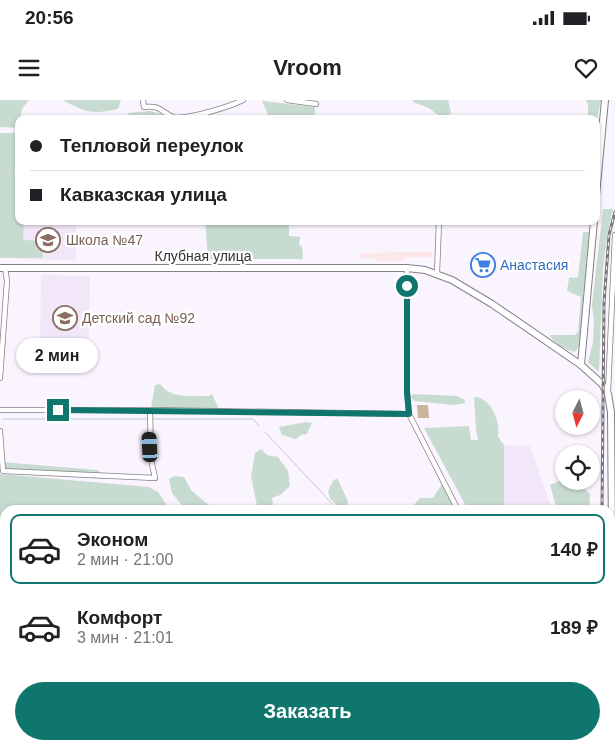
<!DOCTYPE html>
<html lang="ru">
<head>
<meta charset="utf-8">
<style>
  body { margin:0; font-family:Helvetica,sans-serif; background:#f6f6f6; color:#202124; height:100vh; display:flex; flex-direction:column; font-size:19px; white-space:nowrap }
  * { box-sizing:border-box; margin:0 }
  p { font-size:16px; color:#757577 }
  .icon { flex:none; width:28px; height:28px; fill:none; stroke:currentColor; stroke-width:2; stroke-linecap:round; stroke-linejoin:round }
  .map { position:relative; flex:1; overflow:hidden }
  .sheet { position:absolute; left:0px; top:405px; width:615px; height:245px; display:flex; flex-direction:column; background:#fff; border-radius:15px 15px 0 0; box-shadow:0 1px 4px #0004 }
  .sheet>* { flex:none }
  .banner { position:absolute; left:15px; top:15px; width:585px; height:110px; border-radius:10px; box-shadow:0 1px 4px #0004; display:grid; align-content:center; height:110px; padding:0 15px; background:#fff }
  .needle { width:32px; rotate:186deg }
  .tools { position:absolute; left:555px; top:290px; display:grid; gap:10px }
  .tools a { display:grid; place-items:center; width:45px; height:45px; border-radius:50%; background:#fff; box-shadow:0 1px 4px #0004; font-size:25px }
  .end { position:absolute; width:22px; height:22px; margin:-11px; border:6px solid #0f766e; background:#fff; box-shadow:0 0 0 2px #fff }
  .from { border-radius:50% }
  .bubble { position:absolute; height:35px; border-radius:18px; background:#fff; box-shadow:0 1px 4px #0004; font-size:16px; font-weight:600; line-height:35px; text-align:center }
  .car { position:absolute; width:15px; height:30px; margin:-15px -8px; border-radius:6px; box-shadow:0 0 4px 1px #0007; background:linear-gradient(#222 24%,#8ab4d8 0 40%,#222 0 76%,#8ab4d8 0 86%,#222 0) }
  .banner b { display:flex; align-items:center; gap:18px; height:48px; font-size:19px }
  .banner b+b { border-top:1px solid #e0e0e0 }
  .banner i { width:12px; height:12px; background:#202124 }
  ul { padding:9px 0 0; list-style:none }
  li { display:flex; align-items:center; gap:15px; height:70px; margin:0 10px 8px; padding:0 5px; border:2px solid transparent; border-radius:10px }
  li div { flex:1 }
  li b { display:block; font-size:19px }
  li em { font-style:normal; font-weight:600 }
  li.selected { border-color:#0f766e }
  li>.icon { width:45px; height:45px; stroke-width:1.5 }
  .action { display:flex; gap:10px; margin-top:auto; padding:10px 15px }
  .action a { flex:1; height:58px; border-radius:30px; background:#0f766e; color:#fff; font-size:20px; font-weight:600; line-height:58px; text-align:center }
  .status { display:flex; justify-content:space-between; align-items:center; height:35px; padding:0 25px; background:#fff; direction:ltr }
  .status svg { height:14px; fill:currentColor }
  header { display:flex; justify-content:space-between; align-items:center; height:65px; padding:0 15px; background:#fff; font-size:22px; font-weight:600 }
  .map>svg:first-child { display:block }
  .commercial { fill:#fce6e8 }
  .built { fill:#f1e7f8 }
  .green { fill:#c8dbd0 }
  .lines { fill:none; stroke-linecap:round; stroke-linejoin:round }
  .stream { stroke:#bbc9e4; stroke-width:1 }
  .building { fill:#cab59c }
  .street-casing { stroke:#847f87; stroke-width:6 }
  .secondary-casing { stroke:#847f87; stroke-width:8 }
  .street { stroke:#fff; stroke-width:4.5 }
  .secondary { stroke:#fff; stroke-width:6 }
  .rail-casing { stroke:#78757a; stroke-width:3 }
  .rail { stroke:#fff; stroke-width:1; stroke-dasharray:4; stroke-linecap:butt }
  .route { stroke:#0f766e; stroke-width:6 }
  .labels { text-anchor:middle; dominant-baseline:central; stroke-width:4.5; stroke-linejoin:round; paint-order:stroke }
  .education-label { font-size:14px; fill:#785e54; stroke:#fff; text-anchor:start }
  .street-label { font-size:14px; fill:#333134; stroke:#fff }
  .shop-label { font-size:14px; fill:#366cbe; stroke:#fff; text-anchor:start }
</style>
</head>
<body>
<div class="status"><b>20:56</b><svg viewBox="0 0 49 12"><path d="M0 12V9h3v3zM5 12V6h3v6zM10 12V3h3v9zM15 12V0h3v12zM26 1h20v11H26zM47 4h2v5h-2z"/></svg></div>
<header><svg class="icon" aria-label="menu" viewBox="0 0 24 24"><path d="M4 6h16M4 12h16M4 18h16"/></svg>Vroom<svg class="icon" aria-label="heart" viewBox="0 0 24 24"><path d="M12 20l-8-8c-3-5 5-10 8-4 3-6 11-1 8 4z"/></svg></header>
<div class="map">
<svg width="615" height="650" viewBox="0 0 615 650">
  <rect width="100%" height="100%" fill="#faf4fe"/>
  <path class="commercial" d="M432,152v5h-28v4h-28v-3l-15,1v-6z"/>
  <g class="built">
    <path d="M21,121h55v39l-56,-1z"/>
    <path d="M41,175l49,1 -2,85 -48,-1z"/>
    <path d="M504,345l26,1 22,64h-48z"/>
    <path d="M294,645h262l1,5h-263z"/>
  </g>
  <g class="green">
    <path d="M0,0h29l-7,9 -3,19 -19,-1z"/>
    <path d="M62,0h59l-3,9c-27,6 -32,3 -56,-9z"/>
    <path d="M413,0h35l3,13 -8,6 -14,-11 -16,-6z"/>
    <path d="M586,0h15l-5,24v-5h-8v-15z"/>
    <path d="M262,1l53,6v12h-45z"/>
    <path d="M150,11l12,3 3,5h-44l6,-3 1,-3z"/>
    <path d="M0,33h19v31l-5,6 5,17v34h5l-1,19 19,1 1,17h-43z"/>
    <path d="M603,109h10l-6,26 -4,34 -4,103 -11,-10 5,-20 1,-21 -2,-16z"/>
    <path d="M205,121h84v15l11,1 -1,8 3,1 1,13h-95z"/>
    <path d="M583,132h6l-10,114 -4,6c-10,-2 -21,-8 -25,-17h25l3,-3 3,-35 -14,-6 2,-13 9,-1z"/>
    <path d="M160,284c11,15 31,12 49,12l3,-2 7,15 -68,-1 4,-23z"/>
    <path d="M413,294l44,2 8,4v3l-12,2 -39,-4 -3,-4z"/>
    <path d="M474,297c17,0 27,25 24,40l6,8v65h-36l-44,-82 45,-2 2,14h7l-2,-10z"/>
    <path d="M306,322l6,1 -5,11 -6,1 -5,4 -14,-4 -3,-8z"/>
    <path d="M261,349l6,6 11,2 10,14 2,15 -10,9 -8,3 1,7 -6,5h-9l-7,-33 4,-24z"/>
    <path d="M0,362l98,8 7,9 -105,-8z"/>
    <path d="M0,374l149,13 9,5 12,18h-134l-13,-4 -18,4v18l-2,7 -3,1z"/>
    <path d="M174,376l10,1 7,13 20,17 -4,3h-21l-14,-17 -3,-14z"/>
    <path d="M337,378l11,23 -2,8 -5,1 -11,-12 -2,-7 5,-10z"/>
    <path d="M564,379v2l13,1 13,12 -1,16h-32l-7,-25z"/>
    <path d="M442,384l14,26h-41l-2,-4 7,-8h13z"/>
    <path d="M610,483l5,12v112l-5,-8z"/>
  </g>
  <g class="lines">
    <g class="stream">
      <path d="M3,319h146"/>
      <path d="M153,319h100l6,7"/>
      <path d="M265,332l73,78"/>
    </g>
  </g>
  <path class="building" d="M417,305h11l1,13h-11z"/>
  <g class="lines">
    <defs>
      <g id="street">
        <path d="M143,0l1,7c16,-2 16,4 29,10 12,4 58,-11 70,-17"/>
        <path d="M287,0l29,4"/>
        <path d="M407,168v124l2,22 49,96"/>
        <path d="M437,173l2,-52"/>
        <path d="M0,278l7,-97 -2,-13"/>
        <path d="M608,292l7,-157"/>
        <path d="M0,310h150l259,4"/>
        <path d="M0,331l3,40 152,7 -4,-19 -1,-49"/>
      </g>
      <g id="secondary">
        <path d="M596,95l9,-95"/>
        <path d="M0,168h407l18,2 27,10 40,24 89,61 21,19 6,10 3,18 1,127 3,30"/>
        <path d="M581,265l13,-144"/>
        <path d="M610,632h5"/>
        <path d="M588,650l1,-5"/>
      </g>
    </defs>
    <use href="#street" class="street-casing"/>
    <use href="#secondary" class="secondary-casing"/>
    <use href="#street" class="street"/>
    <use href="#secondary" class="secondary"/>
    <defs>
      <g id="rail">
        <path d="M602,410l2,-207 5,-68 6,-23"/>
        <path d="M610,628l4,22"/>
      </g>
    </defs>
    <use href="#rail" class="rail-casing"/>
    <use href="#rail" class="rail"/>
  </g>
  <g class="lines">
    <path class="route" d="M58,310l351,4 -2,-22v-106"/>
  </g>
  <defs>
    <symbol id="school-ring" viewBox="-11 -11 22 22"><circle r="9.5" fill="#fff" stroke="#8d6e63" stroke-width="1.5"/><path d="M0-5L7-2L0 1L-7-2ZM-4 1L0 2.5L4 1V4Q0 6-4 4Z" fill="#8d6e63"/></symbol>
    <symbol id="supermarket-ring" viewBox="-11 -11 22 22"><circle r="9.5" fill="#fff" stroke="#3f7fe0" stroke-width="1.5"/><path d="M-6-5.5h2.5l.6 2H6L4.5 2H-2.5L-4.4-4H-6ZM-1.5 3.2a1.3 1.3 0 1 0 .1 0ZM3 3.2a1.3 1.3 0 1 0 .1 0Z" fill="#3f7fe0"/></symbol>
  </defs>
  <g fill-rule="evenodd">
    <use href="#school-ring" x="34" y="126" width="28" height="28"/>
    <use href="#supermarket-ring" x="469" y="151" width="28" height="28"/>
    <use href="#school-ring" x="51" y="204" width="28" height="28"/>
  </g>
  <g class="labels">
    <g class="education-label">
      <text x="66" y="140">Школа №47</text>
      <text x="82" y="218">Детский сад №92</text>
    </g>
    <g class="street-label">
      <text x="203" y="156">Клубная улица</text>
    </g>
    <g class="shop-label">
      <text x="500" y="165">Анастасия</text>
    </g>
  </g>
</svg>
<div class="tools">
<a><svg class="needle" viewBox="-14 -14 28 28"><path d="M0-13l5 13h-10z" fill="#e53935"/><path d="M0 13l5-13h-10z" fill="#757577"/></svg></a>
<a><svg class="icon" aria-label="locate" viewBox="0 0 24 24"><circle cx="12" cy="12" r="6"/><path d="M12 2v4M12 18v4M2 12h4M18 12h4"/></svg></a>
</div>
<i class="end from" style="left:407px;top:186px"></i>
<i class="end" style="left:58px;top:310px"></i>
<div class="bubble" style="left:16px;top:238px;width:82px">2 мин</div>
<i class="car" style="left:150px;top:347px;rotate:357deg"></i>
<div class="banner">
<b><i class="from"></i>Тепловой переулок</b>
<b><i></i>Кавказская улица</b>
</div>
<section class="sheet">
<ul>
<li class="selected"><svg class="icon" aria-label="car" viewBox="0 0 24 24"><path d="M5 17H2v-5l4-1 3-4h7l3 4 3 1v5h-3M9 17h6M6 11h13"/><circle cx="7" cy="17" r="2"/><circle cx="17" cy="17" r="2"/></svg><div><b>Эконом</b><p>2 мин · 21:00</p></div><em>140 ₽</em></li>
<li><svg class="icon" aria-label="car" viewBox="0 0 24 24"><path d="M5 17H2v-5l4-1 3-4h7l3 4 3 1v5h-3M9 17h6M6 11h13"/><circle cx="7" cy="17" r="2"/><circle cx="17" cy="17" r="2"/></svg><div><b>Комфорт</b><p>3 мин · 21:01</p></div><em>189 ₽</em></li>
</ul>
<div class="action"><a>Заказать</a></div>
</section>
</div>
</body>
</html>
